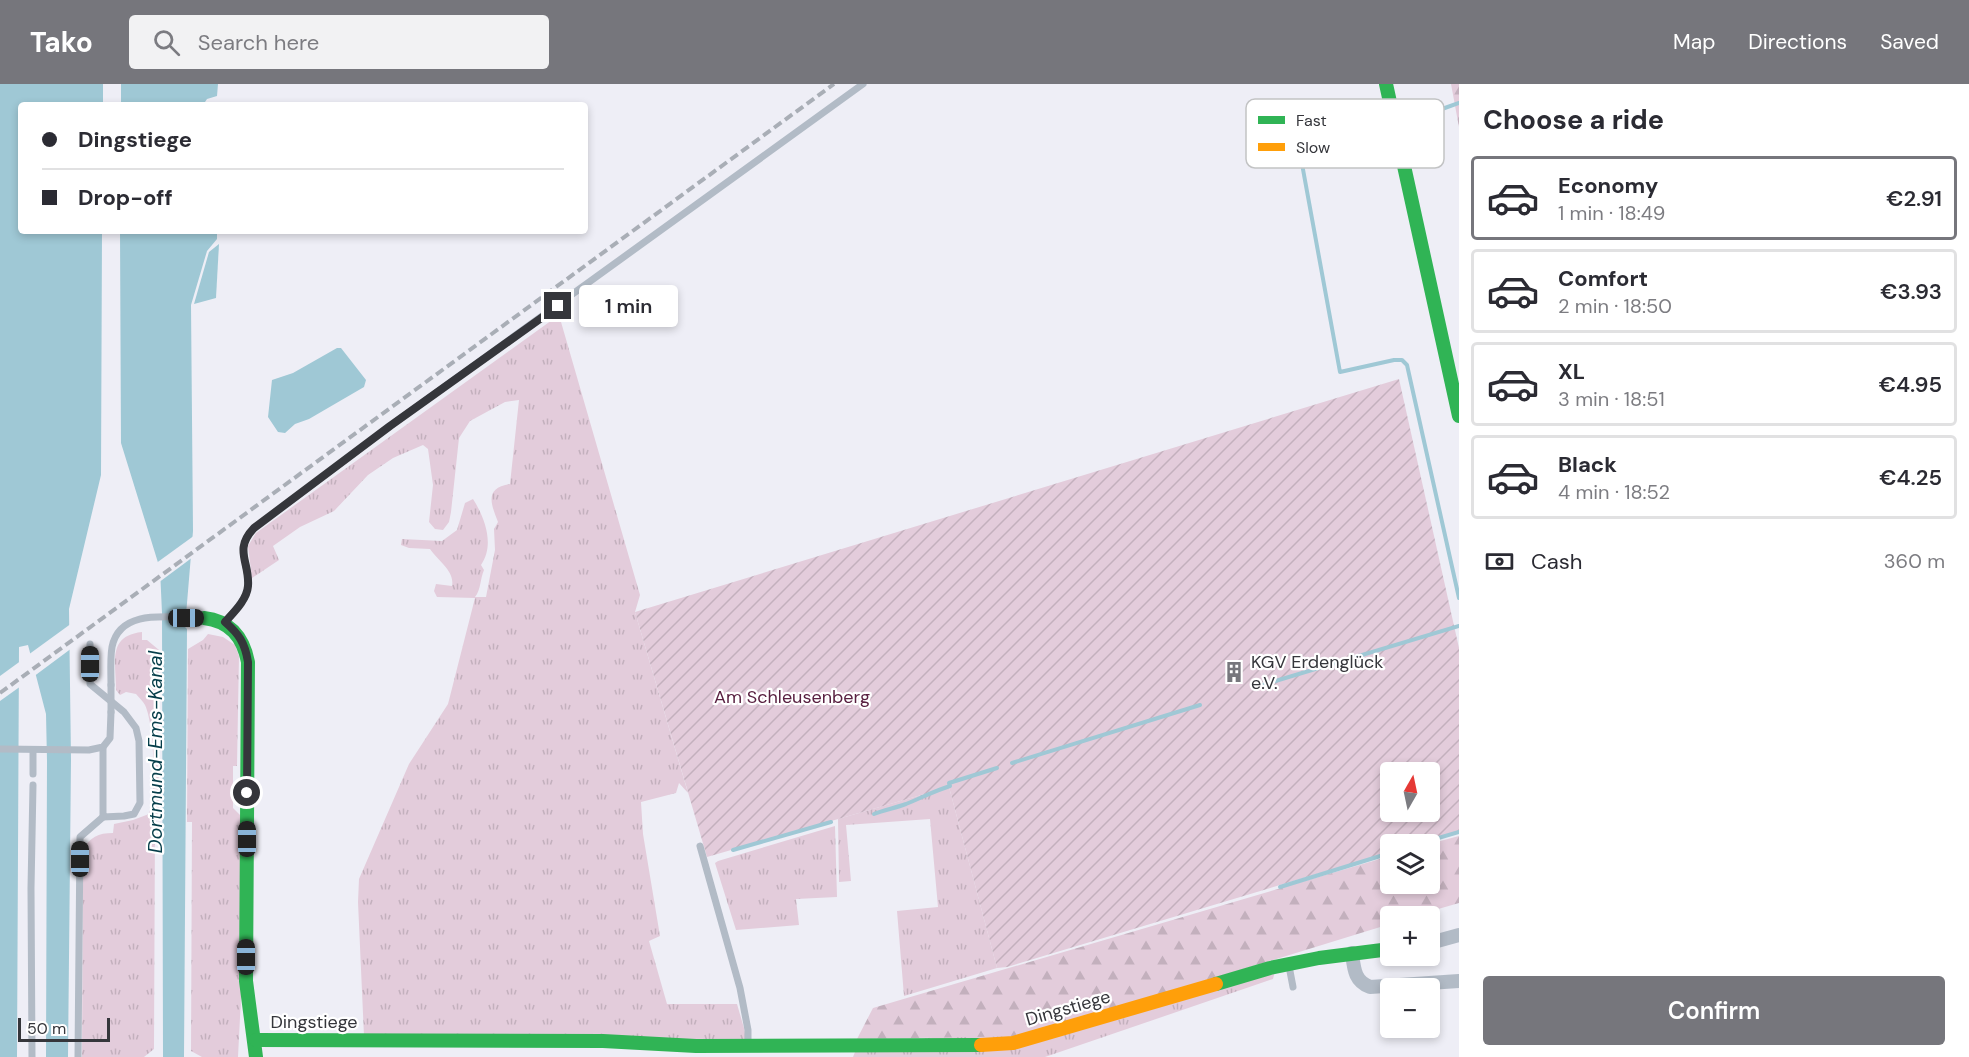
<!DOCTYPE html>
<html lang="en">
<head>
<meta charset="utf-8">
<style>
  body { margin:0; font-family:"DM Sans",sans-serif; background:#f2f2f3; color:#2b2b33; height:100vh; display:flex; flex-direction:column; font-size:22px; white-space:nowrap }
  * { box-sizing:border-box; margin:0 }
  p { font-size:20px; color:#7c7c81 }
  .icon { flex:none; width:33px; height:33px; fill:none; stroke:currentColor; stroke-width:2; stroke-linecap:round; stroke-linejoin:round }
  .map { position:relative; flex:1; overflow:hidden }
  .drawer { display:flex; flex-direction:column; background:#fff; width:510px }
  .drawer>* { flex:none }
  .banner { position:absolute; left:18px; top:18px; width:570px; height:132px; border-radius:6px; box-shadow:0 3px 9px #0003; display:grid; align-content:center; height:132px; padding:0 24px; background:#fff }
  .needle { width:39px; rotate:9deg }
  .fabs { position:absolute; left:1380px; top:678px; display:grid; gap:12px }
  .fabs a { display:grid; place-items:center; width:60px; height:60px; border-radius:6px; background:#fff; box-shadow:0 3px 9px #0003; font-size:30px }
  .scale { position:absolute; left:18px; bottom:15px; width:92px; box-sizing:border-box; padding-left:6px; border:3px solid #35363b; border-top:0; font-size:16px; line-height:21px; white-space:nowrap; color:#35363b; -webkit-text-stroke:4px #fff; paint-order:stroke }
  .end { position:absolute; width:27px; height:27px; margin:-14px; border:8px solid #35363b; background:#fff; box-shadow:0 0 0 3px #fff }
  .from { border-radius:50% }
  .bubble { position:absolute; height:42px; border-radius:6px; background:#fff; box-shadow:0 3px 9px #0003; font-size:20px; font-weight:600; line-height:42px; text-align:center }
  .car { position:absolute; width:18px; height:36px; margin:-18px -9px; border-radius:8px; box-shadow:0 0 4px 2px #0007; background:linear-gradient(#222 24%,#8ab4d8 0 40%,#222 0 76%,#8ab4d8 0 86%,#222 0) }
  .banner b { display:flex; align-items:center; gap:21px; height:57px; font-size:22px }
  .banner b+b { border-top:2px solid #e1e1e2 }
  .banner i { width:15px; height:15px; background:#2b2b33 }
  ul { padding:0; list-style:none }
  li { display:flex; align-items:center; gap:18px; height:84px; margin:0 12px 9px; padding:0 12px; border:3px solid #e1e1e2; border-radius:6px }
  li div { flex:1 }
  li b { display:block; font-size:22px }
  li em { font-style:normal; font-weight:600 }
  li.on { border-color:#76767c }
  li>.icon { width:54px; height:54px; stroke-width:1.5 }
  h2 { padding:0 24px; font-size:27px; line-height:72px }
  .pay { display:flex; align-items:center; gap:15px; height:66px; padding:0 24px; font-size:22px }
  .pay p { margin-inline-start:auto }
  .action { display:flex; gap:12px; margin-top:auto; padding:12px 24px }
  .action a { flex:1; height:69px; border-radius:6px; background:#76767c; color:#fff; font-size:24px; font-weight:600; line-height:69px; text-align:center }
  header { display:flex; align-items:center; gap:36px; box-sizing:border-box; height:84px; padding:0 30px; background:#76767c; color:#fff }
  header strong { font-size:28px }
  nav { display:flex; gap:33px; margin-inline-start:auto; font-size:21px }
  .search { width:420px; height:54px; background:#f2f2f3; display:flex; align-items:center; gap:15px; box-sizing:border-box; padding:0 21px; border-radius:6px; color:#7c7c81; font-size:22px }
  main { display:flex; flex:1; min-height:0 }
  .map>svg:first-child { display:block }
  .grass { fill:url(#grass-tufts) }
  .forest { fill:url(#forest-firs) }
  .garden { fill:url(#garden-furrows); fill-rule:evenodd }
  .water { fill:#9fc8d5 }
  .pier { fill:#eeeef6 }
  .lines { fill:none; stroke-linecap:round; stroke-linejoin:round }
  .stream { stroke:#9fc8d5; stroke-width:4 }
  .lane { stroke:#b2bbc6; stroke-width:7 }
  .street { stroke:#b2bbc6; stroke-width:14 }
  .fast { stroke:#30b455; stroke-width:14 }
  .slow { stroke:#ff9f0a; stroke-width:14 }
  .rail { stroke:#a9aeb6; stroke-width:4; stroke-dasharray:9 4.5; stroke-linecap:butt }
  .lane-bridge { stroke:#b2bbc6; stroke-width:7 }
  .route { stroke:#35363b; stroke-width:8 }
  .labels { text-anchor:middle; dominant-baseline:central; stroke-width:4.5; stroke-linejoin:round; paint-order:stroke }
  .poi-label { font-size:18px; fill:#35363b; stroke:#fff; text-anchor:start }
  .park-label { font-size:18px; fill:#592041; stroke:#fff }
  .street-label { font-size:18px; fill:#35363b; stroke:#fff }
  .water-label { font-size:20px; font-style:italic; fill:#063e4a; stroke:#fff }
  .key { fill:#fff; stroke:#c2c3c4; stroke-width:1.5 }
  .key-label { font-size:16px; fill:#35363b }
</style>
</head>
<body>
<header>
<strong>Tako</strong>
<div class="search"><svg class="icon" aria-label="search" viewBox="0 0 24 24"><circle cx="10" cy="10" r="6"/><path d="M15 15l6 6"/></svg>Search here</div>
<nav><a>Map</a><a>Directions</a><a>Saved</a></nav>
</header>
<main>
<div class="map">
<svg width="1459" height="973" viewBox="0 0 1459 973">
  <defs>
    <pattern id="grass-tufts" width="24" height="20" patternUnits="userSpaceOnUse" patternTransform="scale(1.5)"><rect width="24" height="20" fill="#e3ccdb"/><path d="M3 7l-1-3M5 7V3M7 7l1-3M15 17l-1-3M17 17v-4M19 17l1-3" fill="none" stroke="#c3b0bd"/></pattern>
    <pattern id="forest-firs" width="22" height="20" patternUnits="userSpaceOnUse" patternTransform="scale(1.5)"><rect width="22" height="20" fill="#e3ccdb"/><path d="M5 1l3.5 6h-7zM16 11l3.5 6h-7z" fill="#c3b0bd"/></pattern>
    <pattern id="garden-furrows" width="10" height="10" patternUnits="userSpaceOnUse" patternTransform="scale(1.5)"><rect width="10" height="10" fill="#e3ccdb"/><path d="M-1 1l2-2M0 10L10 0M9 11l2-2" fill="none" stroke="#c3b0bd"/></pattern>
  </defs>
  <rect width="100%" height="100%" fill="#eeeef6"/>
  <g class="grass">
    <path d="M559,231l81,280 -5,17 53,181 -9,-10 -3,10 -35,9 2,32 17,102 -11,5 18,63h70l11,38 -384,-6 -6,-134 1,-23 50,-115 39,-60 27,-106 -38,-1 -3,-6 2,-7 16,2c3,-15 -14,-25 -22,-37l-21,-1 -8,-3 1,-6 40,2 15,-11 8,-27 8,-4c12,19 22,46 8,66l3,5c-4,9 -3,20 -9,27h11l9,-47 -1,-21 4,-7c-7,-18 -14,-34 12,-38l9,-84 -14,2 -35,19 -11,17 -8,74 -2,10 -6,8 -8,-1 -6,-7 4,-37 -5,-36 -5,-4 -30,13 -25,17 -34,36 -34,16 -27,19 6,14 -27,18 -4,-32 8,-13z"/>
    <path d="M142,548v8h5l12,10v4h-7v7h7v153l-4,7 -1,228 -10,8h-62l1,-207c7,-13 15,-17 30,-17l1,-9 19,-4 16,-6c7,-22 6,-87 -4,-109 -2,-4 -6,-7 -9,-11l-10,-2 -6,3 -4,-5c0,-28 -9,-54 26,-58z"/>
    <path d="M208,550l15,3 12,8 4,11 -2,110h-4v42l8,8v182l-3,59h-36l-11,-6 1,-229h-5l1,-173 15,-9z"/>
    <path d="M949,703l48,181 -93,28 -7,-85 41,-4 -8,-88 -84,6 5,56 -12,1 -1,-63z"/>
    <path d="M835,742l2,71 -41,2 3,26 -63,5 -21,-67 3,-2z"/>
    <path d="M1275,887l-2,8 -228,78h-192l2,-5z"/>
  </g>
  <g class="forest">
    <path d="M1451,0h8v43z"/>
    <path d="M1459,752v67l-45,13h-24v8l-364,112 -169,3 16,-31 517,-152v28h40l-1,-40z"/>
  </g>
  <path class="garden" d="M1399,295l60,269v183l-45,13h-24v8l-383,115 -10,1 -48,-181 -242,70 -72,-245zM1390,688h40v40h-40z"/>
  <g class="water">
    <path d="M0,0h103v21h-82v126h81l-1,244 -32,134 2,151 -3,297h-22l1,-296 -1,-47 -18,-69 -9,2 -2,410h-17z"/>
    <path d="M121,0h97l-1,12 -10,3 -4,6h-82z"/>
    <path d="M120,147h97v8l-10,12 -16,54 2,226 -8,96 2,2 -3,428h-21l-1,-444 -2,-44 -39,-126z"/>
    <path d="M219,160l-3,54 -22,6 15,-52z"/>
    <path d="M337,264h4l25,32 -2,7 -55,32 -14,5 -10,9 -7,-1 -10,-15 4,-37 21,-7z"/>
  </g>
  <g class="pier">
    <path d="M195,451l-2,22 -35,26 -3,-19z"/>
    <path d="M72,539v25l-39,29 -5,-22z"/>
    <path d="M22,576l-1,26 -21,15v-25z"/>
  </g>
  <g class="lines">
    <g class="stream">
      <path d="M1442,25l17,-6"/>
      <path d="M1413,31l15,-3"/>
      <path d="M1343,47l30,-7"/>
      <path d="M1327,51l-29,7 42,230 54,-12h8l5,5 52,233"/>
      <path d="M1259,602l200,-60"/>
      <path d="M1012,679l188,-58"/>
      <path d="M874,730c10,-4 21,-6 32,-10 15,-6 28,-13 44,-18l-1,-3 48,-15"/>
      <path d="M1418,760l41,-12"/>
      <path d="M733,766l98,-28"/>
      <path d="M1280,803l110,-34"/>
    </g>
    <g class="lane">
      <path d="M226,537c8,-10 22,-22 22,-36 1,-24 -14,-36 6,-57l136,-102 473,-342"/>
      <path d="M90,560v40l34,28 12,16 3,13 1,62 -6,11 -10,2 -21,1v-70"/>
      <path d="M111,601c0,-12 -1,-26 1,-38 8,-40 59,-29 89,-29"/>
      <path d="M0,665l89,1 14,-3 7,-9 1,-26"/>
      <path d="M33,690v-24"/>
      <path d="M700,762l40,142 8,42v14"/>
      <path d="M1289,882l4,21"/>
      <path d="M32,973l-1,-169 2,-103"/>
      <path d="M78,973l2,-220 23,-20"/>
    </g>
    <g class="street">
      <path d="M1430,859l29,-8"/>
      <path d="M1352,869c2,15 2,28 18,34l89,-6"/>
    </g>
    <g class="fast">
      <path d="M1386,0l73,332"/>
      <path d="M204,534c26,3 39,19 44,44l-2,319 10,76"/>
      <path d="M1216,900l54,-16 49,-10 71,-9"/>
      <path d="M256,956l347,1 93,5 285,-1"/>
    </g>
    <path class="slow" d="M981,961l32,-2 203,-59"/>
    <path class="rail" d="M0,609l834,-609"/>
    <path class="lane-bridge" d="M111,601v27"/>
  </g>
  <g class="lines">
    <path class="route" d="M247,709l1,-131c-3,-19 -9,-28 -23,-40 8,-9 22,-22 23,-36 2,-24 -15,-36 6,-58l136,-102 168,-120"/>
  </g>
  <defs>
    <symbol id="building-bare" viewBox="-9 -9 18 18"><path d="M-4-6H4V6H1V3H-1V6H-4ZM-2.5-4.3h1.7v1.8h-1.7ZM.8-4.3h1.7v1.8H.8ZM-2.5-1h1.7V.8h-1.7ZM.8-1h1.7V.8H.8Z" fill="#76767c" stroke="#fff" stroke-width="2.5" paint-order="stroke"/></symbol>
  </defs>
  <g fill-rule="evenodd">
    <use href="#building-bare" x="1219" y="573" width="30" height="30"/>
  </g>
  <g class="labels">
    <g class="poi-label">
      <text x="1251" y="578">KGV Erdenglück<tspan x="1251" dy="21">e.V.</tspan></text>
    </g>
    <g class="park-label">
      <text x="792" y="613">Am Schleusenberg</text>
    </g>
    <g class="street-label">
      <text transform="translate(1068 924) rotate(-16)">Dingstiege</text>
      <text x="314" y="938">Dingstiege</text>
    </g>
    <g class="water-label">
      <text transform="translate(155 668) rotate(-90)">Dortmund-Ems-Kanal</text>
    </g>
  </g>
  <rect x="1246" y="15" width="198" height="69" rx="9" class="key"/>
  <rect x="1258" y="32" width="27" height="8" fill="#30b455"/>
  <rect x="1258" y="59" width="27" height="8" fill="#ff9f0a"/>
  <g class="key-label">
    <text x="1296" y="42">Fast</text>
    <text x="1296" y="69">Slow</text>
  </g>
</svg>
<div class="fabs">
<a><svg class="needle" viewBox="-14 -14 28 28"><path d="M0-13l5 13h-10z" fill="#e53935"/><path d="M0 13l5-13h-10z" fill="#7c7c81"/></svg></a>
<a><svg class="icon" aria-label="layers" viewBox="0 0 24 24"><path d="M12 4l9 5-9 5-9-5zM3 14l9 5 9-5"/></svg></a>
<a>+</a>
<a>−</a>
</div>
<div class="scale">50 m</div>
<i class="end from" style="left:247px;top:709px"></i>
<i class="end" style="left:558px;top:222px"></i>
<div class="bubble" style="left:579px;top:201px;width:99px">1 min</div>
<i class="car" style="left:186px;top:534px;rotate:90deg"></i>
<i class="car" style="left:90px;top:580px;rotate:0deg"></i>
<i class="car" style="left:247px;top:755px;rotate:0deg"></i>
<i class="car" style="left:80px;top:775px;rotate:0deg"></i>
<i class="car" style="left:246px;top:873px;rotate:0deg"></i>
<div class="banner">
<b><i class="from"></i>Dingstiege</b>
<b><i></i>Drop-off</b>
</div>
</div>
<section class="drawer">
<h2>Choose a ride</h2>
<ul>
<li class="on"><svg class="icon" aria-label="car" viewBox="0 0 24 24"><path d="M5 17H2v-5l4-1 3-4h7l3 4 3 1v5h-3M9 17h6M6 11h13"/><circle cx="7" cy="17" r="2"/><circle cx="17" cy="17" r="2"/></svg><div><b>Economy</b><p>1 min · 18:49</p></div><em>€2.91</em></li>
<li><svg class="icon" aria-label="car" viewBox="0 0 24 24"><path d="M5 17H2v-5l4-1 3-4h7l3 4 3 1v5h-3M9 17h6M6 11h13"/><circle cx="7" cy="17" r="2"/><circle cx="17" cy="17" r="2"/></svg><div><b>Comfort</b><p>2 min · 18:50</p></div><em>€3.93</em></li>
<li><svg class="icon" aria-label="car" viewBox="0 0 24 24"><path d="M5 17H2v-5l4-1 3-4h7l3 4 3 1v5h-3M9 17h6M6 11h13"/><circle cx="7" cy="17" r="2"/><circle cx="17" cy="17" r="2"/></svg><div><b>XL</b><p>3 min · 18:51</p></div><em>€4.95</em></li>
<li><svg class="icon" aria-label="car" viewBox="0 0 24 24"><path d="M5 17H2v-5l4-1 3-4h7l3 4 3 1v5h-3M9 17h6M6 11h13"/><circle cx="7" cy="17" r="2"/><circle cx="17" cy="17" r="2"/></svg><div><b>Black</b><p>4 min · 18:52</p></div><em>€4.25</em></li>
</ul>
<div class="pay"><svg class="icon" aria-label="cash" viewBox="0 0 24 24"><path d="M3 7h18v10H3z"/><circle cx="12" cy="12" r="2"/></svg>Cash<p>360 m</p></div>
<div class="action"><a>Confirm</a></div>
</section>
</main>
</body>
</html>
